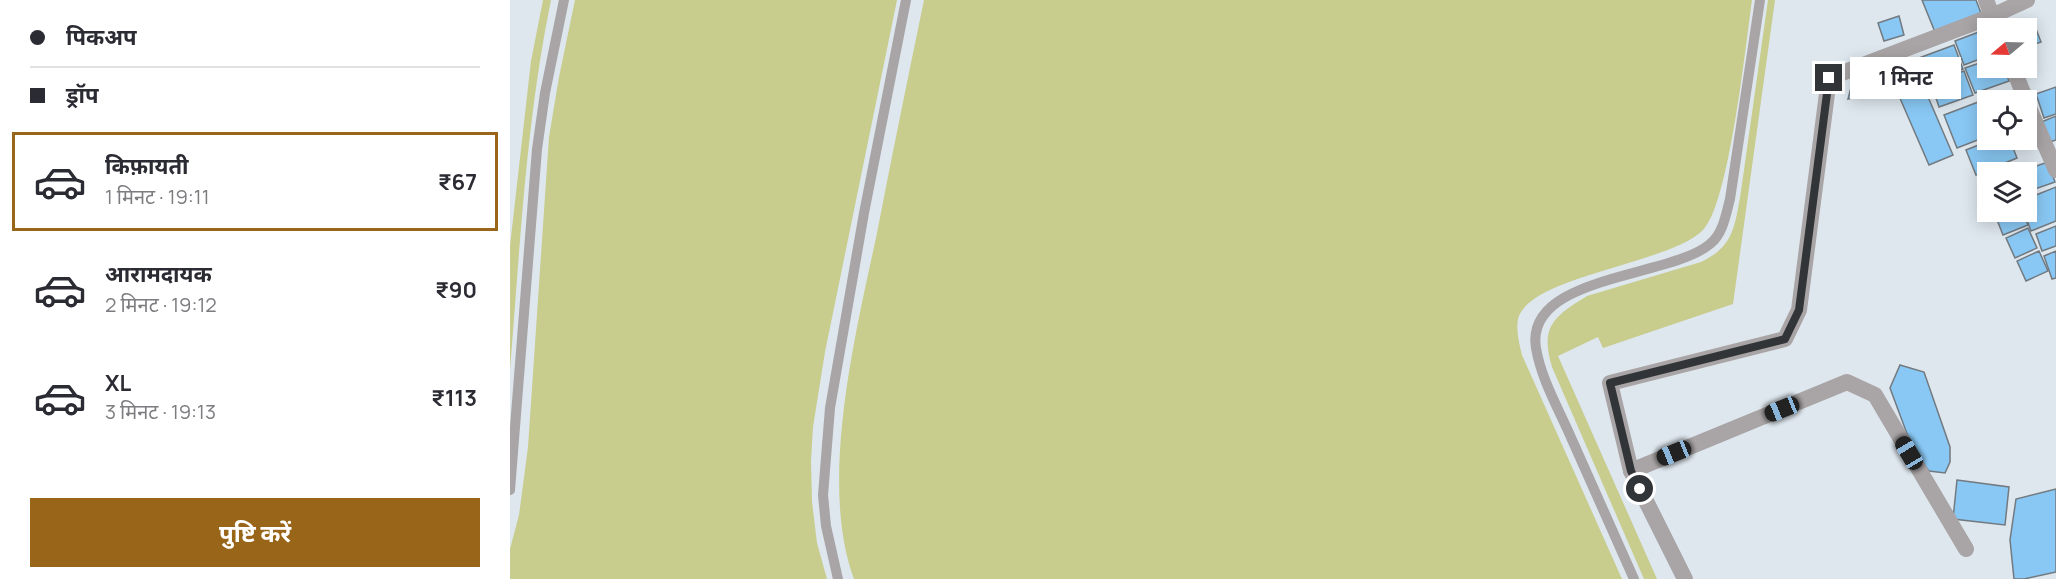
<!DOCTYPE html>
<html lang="hi">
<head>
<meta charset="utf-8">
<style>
  body { margin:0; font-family:Manrope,"Noto Sans Devanagari",sans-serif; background:#f2f2f3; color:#2b2b33; height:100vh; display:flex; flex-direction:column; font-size:22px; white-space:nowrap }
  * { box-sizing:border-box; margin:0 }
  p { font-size:20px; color:#7c7c81 }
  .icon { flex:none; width:33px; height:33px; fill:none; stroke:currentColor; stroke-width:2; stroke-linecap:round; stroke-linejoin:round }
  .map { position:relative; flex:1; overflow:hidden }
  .side { display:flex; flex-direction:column; background:#fff; width:510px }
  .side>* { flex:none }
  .guide { display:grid; align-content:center; height:132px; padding:0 30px; background:#fff }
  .needle { width:39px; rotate:251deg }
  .tools { position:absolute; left:1467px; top:18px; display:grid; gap:12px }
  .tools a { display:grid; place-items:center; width:60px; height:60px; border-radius:0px; background:#fff; box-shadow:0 3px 15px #0003; font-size:30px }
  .end { position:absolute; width:27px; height:27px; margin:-14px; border:8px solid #313537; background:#fff; box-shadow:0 0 0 3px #fff }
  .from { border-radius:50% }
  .bubble { position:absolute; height:42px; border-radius:0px; background:#fff; box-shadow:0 3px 15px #0003; font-size:20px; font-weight:700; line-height:42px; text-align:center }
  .car { position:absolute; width:18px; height:36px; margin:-18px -9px; border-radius:8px; box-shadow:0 0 4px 2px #0007; background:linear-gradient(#222 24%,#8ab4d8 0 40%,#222 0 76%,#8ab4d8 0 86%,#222 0) }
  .guide b { display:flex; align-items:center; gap:21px; height:57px; font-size:22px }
  .guide b+b { border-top:2px solid #e1e1e2 }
  .guide i { width:15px; height:15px; background:#2b2b33 }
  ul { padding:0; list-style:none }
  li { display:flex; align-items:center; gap:18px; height:99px; margin:0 12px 9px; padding:0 18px; border:3px solid transparent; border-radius:0px }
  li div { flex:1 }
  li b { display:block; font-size:22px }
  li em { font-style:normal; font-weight:700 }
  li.active { border-color:#986519 }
  li>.icon { width:54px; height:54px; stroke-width:1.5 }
  .action { display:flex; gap:12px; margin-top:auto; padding:12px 30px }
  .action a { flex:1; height:69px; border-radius:0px; background:#986519; color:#fff; font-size:24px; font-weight:700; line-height:69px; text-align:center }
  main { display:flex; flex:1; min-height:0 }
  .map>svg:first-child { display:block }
  .green { fill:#c8cc8c }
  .building { fill:#89c8f4; stroke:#727a80; stroke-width:1.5 }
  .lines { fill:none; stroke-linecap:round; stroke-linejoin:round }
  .service { stroke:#a9a4a5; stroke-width:10 }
  .minor { stroke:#a9a4a5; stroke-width:16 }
  .route { stroke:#313537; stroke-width:8 }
</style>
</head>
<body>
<main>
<section class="side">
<div class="guide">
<b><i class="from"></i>पिकअप</b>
<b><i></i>ड्रॉप</b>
</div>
<ul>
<li class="active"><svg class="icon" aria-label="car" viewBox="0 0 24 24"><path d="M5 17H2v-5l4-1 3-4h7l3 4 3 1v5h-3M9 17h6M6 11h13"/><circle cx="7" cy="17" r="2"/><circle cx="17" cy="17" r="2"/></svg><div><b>किफ़ायती</b><p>1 मिनट · 19:11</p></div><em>₹67</em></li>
<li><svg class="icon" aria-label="car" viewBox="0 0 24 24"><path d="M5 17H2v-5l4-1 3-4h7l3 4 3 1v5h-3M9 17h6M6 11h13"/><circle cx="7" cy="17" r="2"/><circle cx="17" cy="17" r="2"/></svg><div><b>आरामदायक</b><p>2 मिनट · 19:12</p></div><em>₹90</em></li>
<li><svg class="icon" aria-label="car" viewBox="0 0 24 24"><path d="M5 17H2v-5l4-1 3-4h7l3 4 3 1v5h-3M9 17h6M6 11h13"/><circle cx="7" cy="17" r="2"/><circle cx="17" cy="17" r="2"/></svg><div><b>XL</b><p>3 मिनट · 19:13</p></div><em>₹113</em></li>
</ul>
<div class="action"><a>पुष्टि करें</a></div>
</section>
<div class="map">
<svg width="1546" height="579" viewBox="0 0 1546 579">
  <rect width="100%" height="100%" fill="#dee7ee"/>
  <g class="green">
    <path d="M33,0h8c-25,121 -31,246 -41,370v-124l21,-185z"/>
    <path d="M65,0h322l-72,352 -12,75 -2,34 1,41 5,41 10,36h-317v-30l9,-34 9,-68 21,-310 10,-60z"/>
    <path d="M414,0h828c-6,43 -23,205 -49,230 -33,34 -175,46 -185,89 -2,12 1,24 4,36l100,224h-768c-36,-97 2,-247 23,-346 15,-78 31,-156 47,-233z"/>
    <path d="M1258,0h7l-42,304 -130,44 -5,-11 -40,19 99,223h-13l-92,-212c-12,-40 1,-50 35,-71l114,-34c31,-15 33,-32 39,-64z"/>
  </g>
  <g class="building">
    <path d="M1412,0h54l5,13 -46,19z"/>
    <path d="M1389,16l5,19 -20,6 -6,-18z"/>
    <path d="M1523,21l8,21 -15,5v-19h-12z"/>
    <path d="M1474,30l4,8v18l-24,9 -9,-24z"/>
    <path d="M1444,45l9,24 -35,13 -9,-24z"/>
    <path d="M1478,60v8h16l5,13 -34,12 -10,-25z"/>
    <path d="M1403,62l40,93 -24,10 -40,-92z"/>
    <path d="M1454,71l9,24 -34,12 -8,-24z"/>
    <path d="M1367,72l4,20 -33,7 5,-19z"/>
    <path d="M1546,87v27l-12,4 -8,-24z"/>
    <path d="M1476,99l2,5v32l-31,12 -13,-33z"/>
    <path d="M1546,116v24l-9,3 -8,-20z"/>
    <path d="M1481,140h19l7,18 -41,17 -10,-25z"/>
    <path d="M1538,162l7,20 -29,10v-20h-7z"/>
    <path d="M1546,187v34l-25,10 -7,-19h2v-13z"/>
    <path d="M1484,212h28l6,13 -25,10z"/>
    <path d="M1546,226v20l-14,5 -6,-17z"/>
    <path d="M1518,228l9,20 -22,10 -9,-20z"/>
    <path d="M1529,251l9,20 -22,10 -9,-20z"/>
    <path d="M1546,251v27l-4,1 -8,-23z"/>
    <path d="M1390,365l24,7 26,75v15l-5,11 -16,-2 -16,-21 -23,-62z"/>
    <path d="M1447,480l52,7 -4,38 -52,-6z"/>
    <path d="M1546,489v83l-32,7h-10l-4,-39 6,-41z"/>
  </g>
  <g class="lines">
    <g class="service">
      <path d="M0,490l27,-341 8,-56 19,-93"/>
      <path d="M328,579l-12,-53 -3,-31 7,-87 34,-195 42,-213"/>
      <path d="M1124,579c-22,-49 -43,-97 -65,-146 -12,-27 -28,-55 -33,-85 -12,-73 134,-70 174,-104 13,-10 16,-30 20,-45l30,-199"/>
    </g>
    <g class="minor">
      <path d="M1476,0l11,28"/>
      <path d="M1503,68l13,32"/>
      <path d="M1516,101l30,69"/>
      <path d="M1121,471l216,-89 28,13 91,154"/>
      <path d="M1175,579l-54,-108 -21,-88 175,-44 14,-29 30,-232 163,-62 35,-16"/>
    </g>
  </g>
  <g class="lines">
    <path class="route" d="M1130,489l-9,-18 -21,-88 175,-44 14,-29 30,-232"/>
  </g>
</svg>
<div class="tools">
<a><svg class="needle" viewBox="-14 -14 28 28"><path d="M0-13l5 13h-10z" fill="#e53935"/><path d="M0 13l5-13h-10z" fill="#7c7c81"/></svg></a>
<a><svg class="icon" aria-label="locate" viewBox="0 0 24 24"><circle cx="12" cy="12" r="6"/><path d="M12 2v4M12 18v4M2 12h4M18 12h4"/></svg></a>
<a><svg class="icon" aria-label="layers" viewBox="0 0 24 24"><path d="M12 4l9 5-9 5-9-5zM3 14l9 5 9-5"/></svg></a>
</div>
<i class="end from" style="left:1130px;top:489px"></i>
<i class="end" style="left:1319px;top:78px"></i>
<div class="bubble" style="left:1340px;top:57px;width:111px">1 मिनट</div>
<i class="car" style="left:1272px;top:409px;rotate:248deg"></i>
<i class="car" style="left:1164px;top:453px;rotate:248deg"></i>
<i class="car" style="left:1399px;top:453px;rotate:329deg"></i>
</div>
</main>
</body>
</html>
